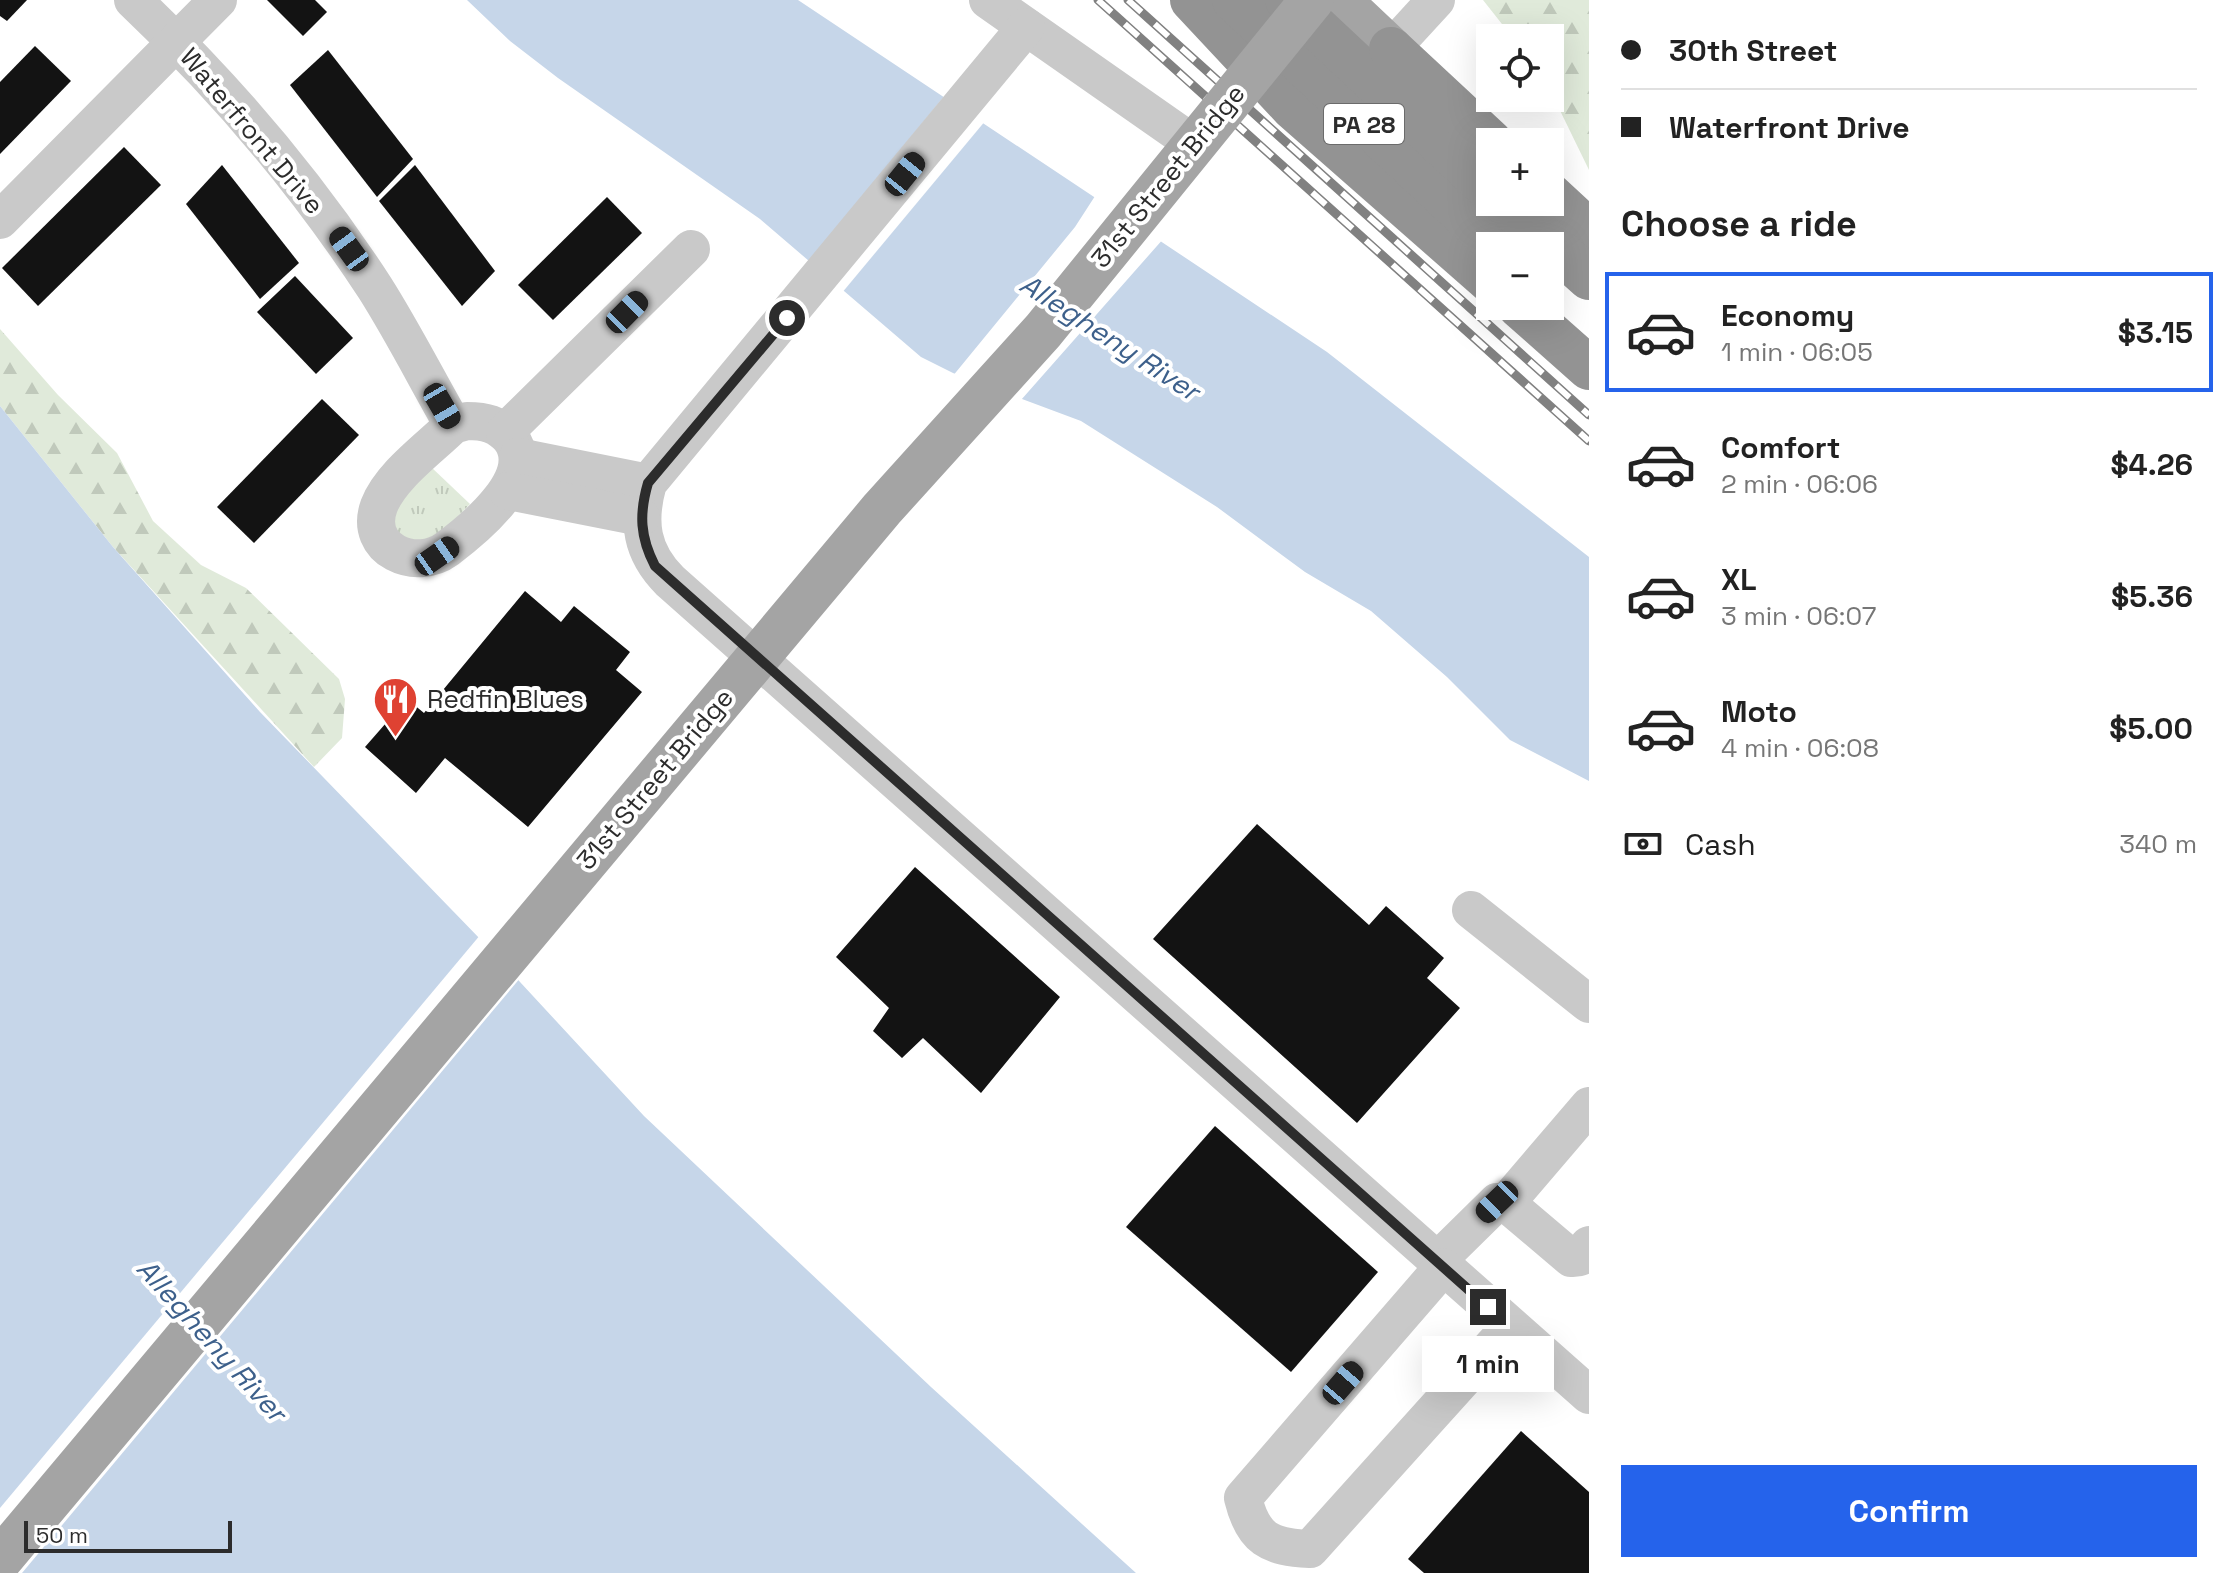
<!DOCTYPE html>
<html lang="en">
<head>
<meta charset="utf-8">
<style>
  body { margin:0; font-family:"Space Grotesk",sans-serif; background:#f2f2f2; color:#222; height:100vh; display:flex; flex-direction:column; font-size:30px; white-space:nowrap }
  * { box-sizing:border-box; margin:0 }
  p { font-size:26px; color:#767676 }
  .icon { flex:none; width:44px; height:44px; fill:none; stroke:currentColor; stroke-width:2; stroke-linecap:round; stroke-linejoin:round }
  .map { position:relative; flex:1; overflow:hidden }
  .panel { display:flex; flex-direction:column; background:#fff; width:640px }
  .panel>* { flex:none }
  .banner { display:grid; align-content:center; height:176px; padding:0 32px; background:#fff }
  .buttons { position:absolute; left:1476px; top:24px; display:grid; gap:16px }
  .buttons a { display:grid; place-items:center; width:88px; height:88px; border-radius:0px; background:#fff; box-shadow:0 8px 32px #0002; font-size:40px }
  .scale { position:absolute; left:24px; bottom:20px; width:208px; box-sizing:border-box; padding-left:8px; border:4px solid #2c2c2c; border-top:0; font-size:22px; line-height:28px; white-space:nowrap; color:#2c2c2c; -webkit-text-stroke:6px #fff; paint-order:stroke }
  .end { position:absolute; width:36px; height:36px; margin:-18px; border:10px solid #2c2c2c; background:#fff; box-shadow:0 0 0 4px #fff }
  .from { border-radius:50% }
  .bubble { position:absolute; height:56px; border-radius:0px; background:#fff; box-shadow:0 8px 32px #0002; font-size:26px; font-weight:600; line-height:56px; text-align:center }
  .car { position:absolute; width:24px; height:48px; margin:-24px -12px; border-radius:10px; box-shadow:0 0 6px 2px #0007; background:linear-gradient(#222 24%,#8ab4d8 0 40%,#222 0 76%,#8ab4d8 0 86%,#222 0) }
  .banner b { display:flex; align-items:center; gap:28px; height:76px; font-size:30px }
  .banner b+b { border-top:2px solid #e0e0e0 }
  .banner i { width:20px; height:20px; background:#222 }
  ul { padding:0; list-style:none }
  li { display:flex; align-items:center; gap:24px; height:120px; margin:0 16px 12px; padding:0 16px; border:4px solid transparent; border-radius:0px }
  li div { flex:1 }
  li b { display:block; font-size:30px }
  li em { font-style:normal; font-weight:600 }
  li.current { border-color:#2563eb }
  li>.icon { width:72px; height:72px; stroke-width:1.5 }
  h2 { padding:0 32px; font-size:36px; line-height:96px }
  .pay { display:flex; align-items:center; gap:20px; height:88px; padding:0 32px; font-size:30px }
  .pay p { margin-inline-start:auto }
  .button { display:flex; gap:16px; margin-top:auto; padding:16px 32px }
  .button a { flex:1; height:92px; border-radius:0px; background:#2563eb; color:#fff; font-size:32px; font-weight:600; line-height:92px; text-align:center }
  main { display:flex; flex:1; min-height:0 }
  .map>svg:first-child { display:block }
  .grass { fill:url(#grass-tufts) }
  .forest { fill:url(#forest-firs) }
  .water { fill:#c6d6e9 }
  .pier { fill:#fff }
  .building { fill:#131313 }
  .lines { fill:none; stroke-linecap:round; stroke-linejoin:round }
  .minor { stroke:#c9c9c9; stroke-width:38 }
  .major { stroke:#a4a4a4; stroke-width:44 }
  .highway { stroke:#939393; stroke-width:44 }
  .rail-casing { stroke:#818181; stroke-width:9 }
  .rail { stroke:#fff; stroke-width:6; stroke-dasharray:18; stroke-linecap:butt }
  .major-bridge { stroke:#a4a4a4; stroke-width:44 }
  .route { stroke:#2c2c2c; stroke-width:10 }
  .labels { text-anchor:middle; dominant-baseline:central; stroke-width:8; stroke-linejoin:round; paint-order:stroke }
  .shield { fill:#fff; stroke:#6b6b6b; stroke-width:2 }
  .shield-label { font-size:24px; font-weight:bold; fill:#2c2c2c }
  .street-label { font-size:26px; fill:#2c2c2c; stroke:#fff }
  .poi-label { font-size:26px; fill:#2c2c2c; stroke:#fff; text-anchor:start }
  .water-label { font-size:28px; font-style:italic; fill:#3d608b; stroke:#fff }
</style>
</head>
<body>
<main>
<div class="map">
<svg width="1589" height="1573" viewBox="0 0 1589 1573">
  <defs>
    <pattern id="grass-tufts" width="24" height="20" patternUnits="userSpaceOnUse" patternTransform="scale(2)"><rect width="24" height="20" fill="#e0eada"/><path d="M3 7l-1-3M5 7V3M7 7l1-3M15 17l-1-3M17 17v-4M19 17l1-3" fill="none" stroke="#c0c9bb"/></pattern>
    <pattern id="forest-firs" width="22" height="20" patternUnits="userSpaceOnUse" patternTransform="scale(2)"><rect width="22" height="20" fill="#e0eada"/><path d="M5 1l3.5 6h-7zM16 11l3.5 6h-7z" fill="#c0c9bb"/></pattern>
  </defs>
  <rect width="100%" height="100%" fill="#fff"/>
  <path class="grass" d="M430,466l40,38 -28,29 -18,11 -27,-9 -6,-21z"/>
  <g class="forest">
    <path d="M1483,0h106v170l-39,-80v-52h-37z"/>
    <path d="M0,329l58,66 59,58 36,68 48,44 45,23 93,91 6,20 -3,39 -28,29 -201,-220 -113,-141z"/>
  </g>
  <g class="water">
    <path d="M467,0h331l529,352 262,205v224l-79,-41 -63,-63 -76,-66 -66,-39 -88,-65 -136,-86 -128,-48 -32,-16 -161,-138 -202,-141 -48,-37z"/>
    <path d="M0,406l113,141 147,165 223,230 161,174 287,271 205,186h-1136z"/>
  </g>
  <g class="pier">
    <path d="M946,94l40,26 -145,174 -35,-29z"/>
    <path d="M1097,193l67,45 -143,162 -69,-23 123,-150z"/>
    <path d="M481,934l40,43 -499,596h-22v-65z"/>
  </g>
  <g class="building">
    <path d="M0,0h27l-20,21 -7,-5z"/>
    <path d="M267,0h48l12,12 -24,24z"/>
    <path d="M35,46l36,35 -71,73v-72z"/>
    <path d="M328,50l85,109 -36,38 -87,-112z"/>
    <path d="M124,147l37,38 -123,121 -36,-38z"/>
    <path d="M222,165l77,98 -39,36 -74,-95z"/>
    <path d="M415,165l80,106 -33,35 -83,-105z"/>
    <path d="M607,197l35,36 -89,87 -35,-35z"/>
    <path d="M295,276l58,62 -37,36 -59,-62z"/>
    <path d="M322,399l37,36 -105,108 -37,-36z"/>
    <path d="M525,591l36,31 13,-16 56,46 -14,18 26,22 -114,135 -83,-69 -29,35 -51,-46 42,-48 17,14z"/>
    <path d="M1257,824l112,101 17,-19 58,52 -17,20 33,30 -103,115 -204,-184z"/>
    <path d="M915,867l145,130 -79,96 -58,-55 -21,20 -29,-27 16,-23 -53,-51z"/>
    <path d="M1215,1126l163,146 -87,100 -165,-145z"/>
    <path d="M1521,1431l68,61v81h-165l-16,-14z"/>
  </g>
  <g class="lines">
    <g class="minor">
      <path d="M133,0c92,87 173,182 242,288 28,44 52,92 78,137"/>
      <path d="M988,0l206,144"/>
      <path d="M1026,27l-378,456c-11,39 -7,69 22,98l919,814"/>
      <path d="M1391,49l45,-49"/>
      <path d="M0,220l218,-220"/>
      <path d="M467,421c18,0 31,3 43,17 30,37 -35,90 -63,111 -31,23 -84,1 -68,-43 12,-31 51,-58 74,-81z"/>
      <path d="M505,432l186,-183"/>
      <path d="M518,457l130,26"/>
      <path d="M508,491l133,26"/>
      <path d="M1471,910l118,94"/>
      <path d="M1506,1203l83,-97"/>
      <path d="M1436,1262l61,-60 9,1 65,55 9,-1 9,-12"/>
      <path d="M1443,1267l-200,231c10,41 26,49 67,51l200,-222"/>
    </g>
    <path class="major" d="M1339,0l52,49"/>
    <g class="highway">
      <path d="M1192,0l101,108 197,173"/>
      <path d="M1234,0l263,246"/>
      <path d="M1287,0l203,190"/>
      <path d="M1391,49l100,93"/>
      <path d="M1550,195l39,36"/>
      <path d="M1504,202l85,76"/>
      <path d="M1519,306l70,62"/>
    </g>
    <defs>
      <g id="rail">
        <path d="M1098,0l491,441"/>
        <path d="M1128,0l461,415"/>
      </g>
    </defs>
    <use href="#rail" class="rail-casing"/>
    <use href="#rail" class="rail"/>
    <path class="major-bridge" d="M0,1560l882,-1051 161,-178 269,-331"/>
  </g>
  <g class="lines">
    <path class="route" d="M787,318l-139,165c-9,31 -8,54 7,83l833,741"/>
  </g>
  <defs>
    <symbol id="restaurant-pin" viewBox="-11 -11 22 30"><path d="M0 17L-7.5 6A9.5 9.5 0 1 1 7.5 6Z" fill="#df4232" stroke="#fff"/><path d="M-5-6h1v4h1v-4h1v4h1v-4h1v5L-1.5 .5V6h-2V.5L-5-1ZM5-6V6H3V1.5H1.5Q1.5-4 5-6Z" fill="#fff"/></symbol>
  </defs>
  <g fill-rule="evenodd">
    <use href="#restaurant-pin" x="370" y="674" width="51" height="69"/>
  </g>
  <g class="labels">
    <rect class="shield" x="1324" y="104" width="80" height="40" rx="6"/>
    <g class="shield-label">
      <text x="1364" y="124">PA 28</text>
    </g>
    <g class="street-label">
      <text transform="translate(252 131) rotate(50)">Waterfront Drive</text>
      <text transform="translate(1168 176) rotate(-51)">31st Street Bridge</text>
      <text transform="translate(655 779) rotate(-50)">31st Street Bridge</text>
    </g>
    <g class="poi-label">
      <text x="427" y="699">Redfin Blues</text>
    </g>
    <g class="water-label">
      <text transform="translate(1110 337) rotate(33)">Allegheny River</text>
      <text transform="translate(212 1340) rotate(48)">Allegheny River</text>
    </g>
  </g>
</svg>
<div class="buttons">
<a><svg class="icon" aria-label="locate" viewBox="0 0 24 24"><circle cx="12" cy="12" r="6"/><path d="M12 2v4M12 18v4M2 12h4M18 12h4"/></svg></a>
<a>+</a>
<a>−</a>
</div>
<div class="scale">50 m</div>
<i class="end from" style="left:787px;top:318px"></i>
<i class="end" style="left:1488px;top:1307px"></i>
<div class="bubble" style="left:1422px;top:1336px;width:132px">1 min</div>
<i class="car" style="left:905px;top:174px;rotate:39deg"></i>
<i class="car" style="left:349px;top:249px;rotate:324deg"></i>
<i class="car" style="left:627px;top:312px;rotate:45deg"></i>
<i class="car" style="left:442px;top:406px;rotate:150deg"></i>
<i class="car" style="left:437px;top:556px;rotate:55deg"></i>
<i class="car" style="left:1497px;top:1202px;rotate:226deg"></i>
<i class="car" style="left:1343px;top:1383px;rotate:41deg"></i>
</div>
<section class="panel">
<div class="banner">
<b><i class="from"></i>30th Street</b>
<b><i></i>Waterfront Drive</b>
</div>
<h2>Choose a ride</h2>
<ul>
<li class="current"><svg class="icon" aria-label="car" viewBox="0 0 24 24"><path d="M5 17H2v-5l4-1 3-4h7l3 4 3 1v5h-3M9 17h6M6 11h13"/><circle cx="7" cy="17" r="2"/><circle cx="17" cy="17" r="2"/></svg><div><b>Economy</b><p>1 min · 06:05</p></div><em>$3.15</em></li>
<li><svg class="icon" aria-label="car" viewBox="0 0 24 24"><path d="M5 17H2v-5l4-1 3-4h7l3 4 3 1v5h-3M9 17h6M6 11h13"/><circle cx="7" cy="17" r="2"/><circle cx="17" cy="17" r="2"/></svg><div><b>Comfort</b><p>2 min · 06:06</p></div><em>$4.26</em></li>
<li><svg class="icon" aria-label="car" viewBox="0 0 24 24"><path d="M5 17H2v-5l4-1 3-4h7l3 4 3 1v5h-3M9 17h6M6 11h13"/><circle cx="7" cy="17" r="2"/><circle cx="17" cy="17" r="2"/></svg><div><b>XL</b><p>3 min · 06:07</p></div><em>$5.36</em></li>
<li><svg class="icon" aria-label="car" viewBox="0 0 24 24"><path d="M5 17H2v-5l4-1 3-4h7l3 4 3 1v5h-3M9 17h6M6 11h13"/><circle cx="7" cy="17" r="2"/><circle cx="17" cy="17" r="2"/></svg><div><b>Moto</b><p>4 min · 06:08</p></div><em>$5.00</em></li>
</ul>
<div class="pay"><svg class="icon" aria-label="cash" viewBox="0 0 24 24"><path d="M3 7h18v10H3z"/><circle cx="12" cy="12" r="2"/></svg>Cash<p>340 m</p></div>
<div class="button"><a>Confirm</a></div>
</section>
</main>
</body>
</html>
